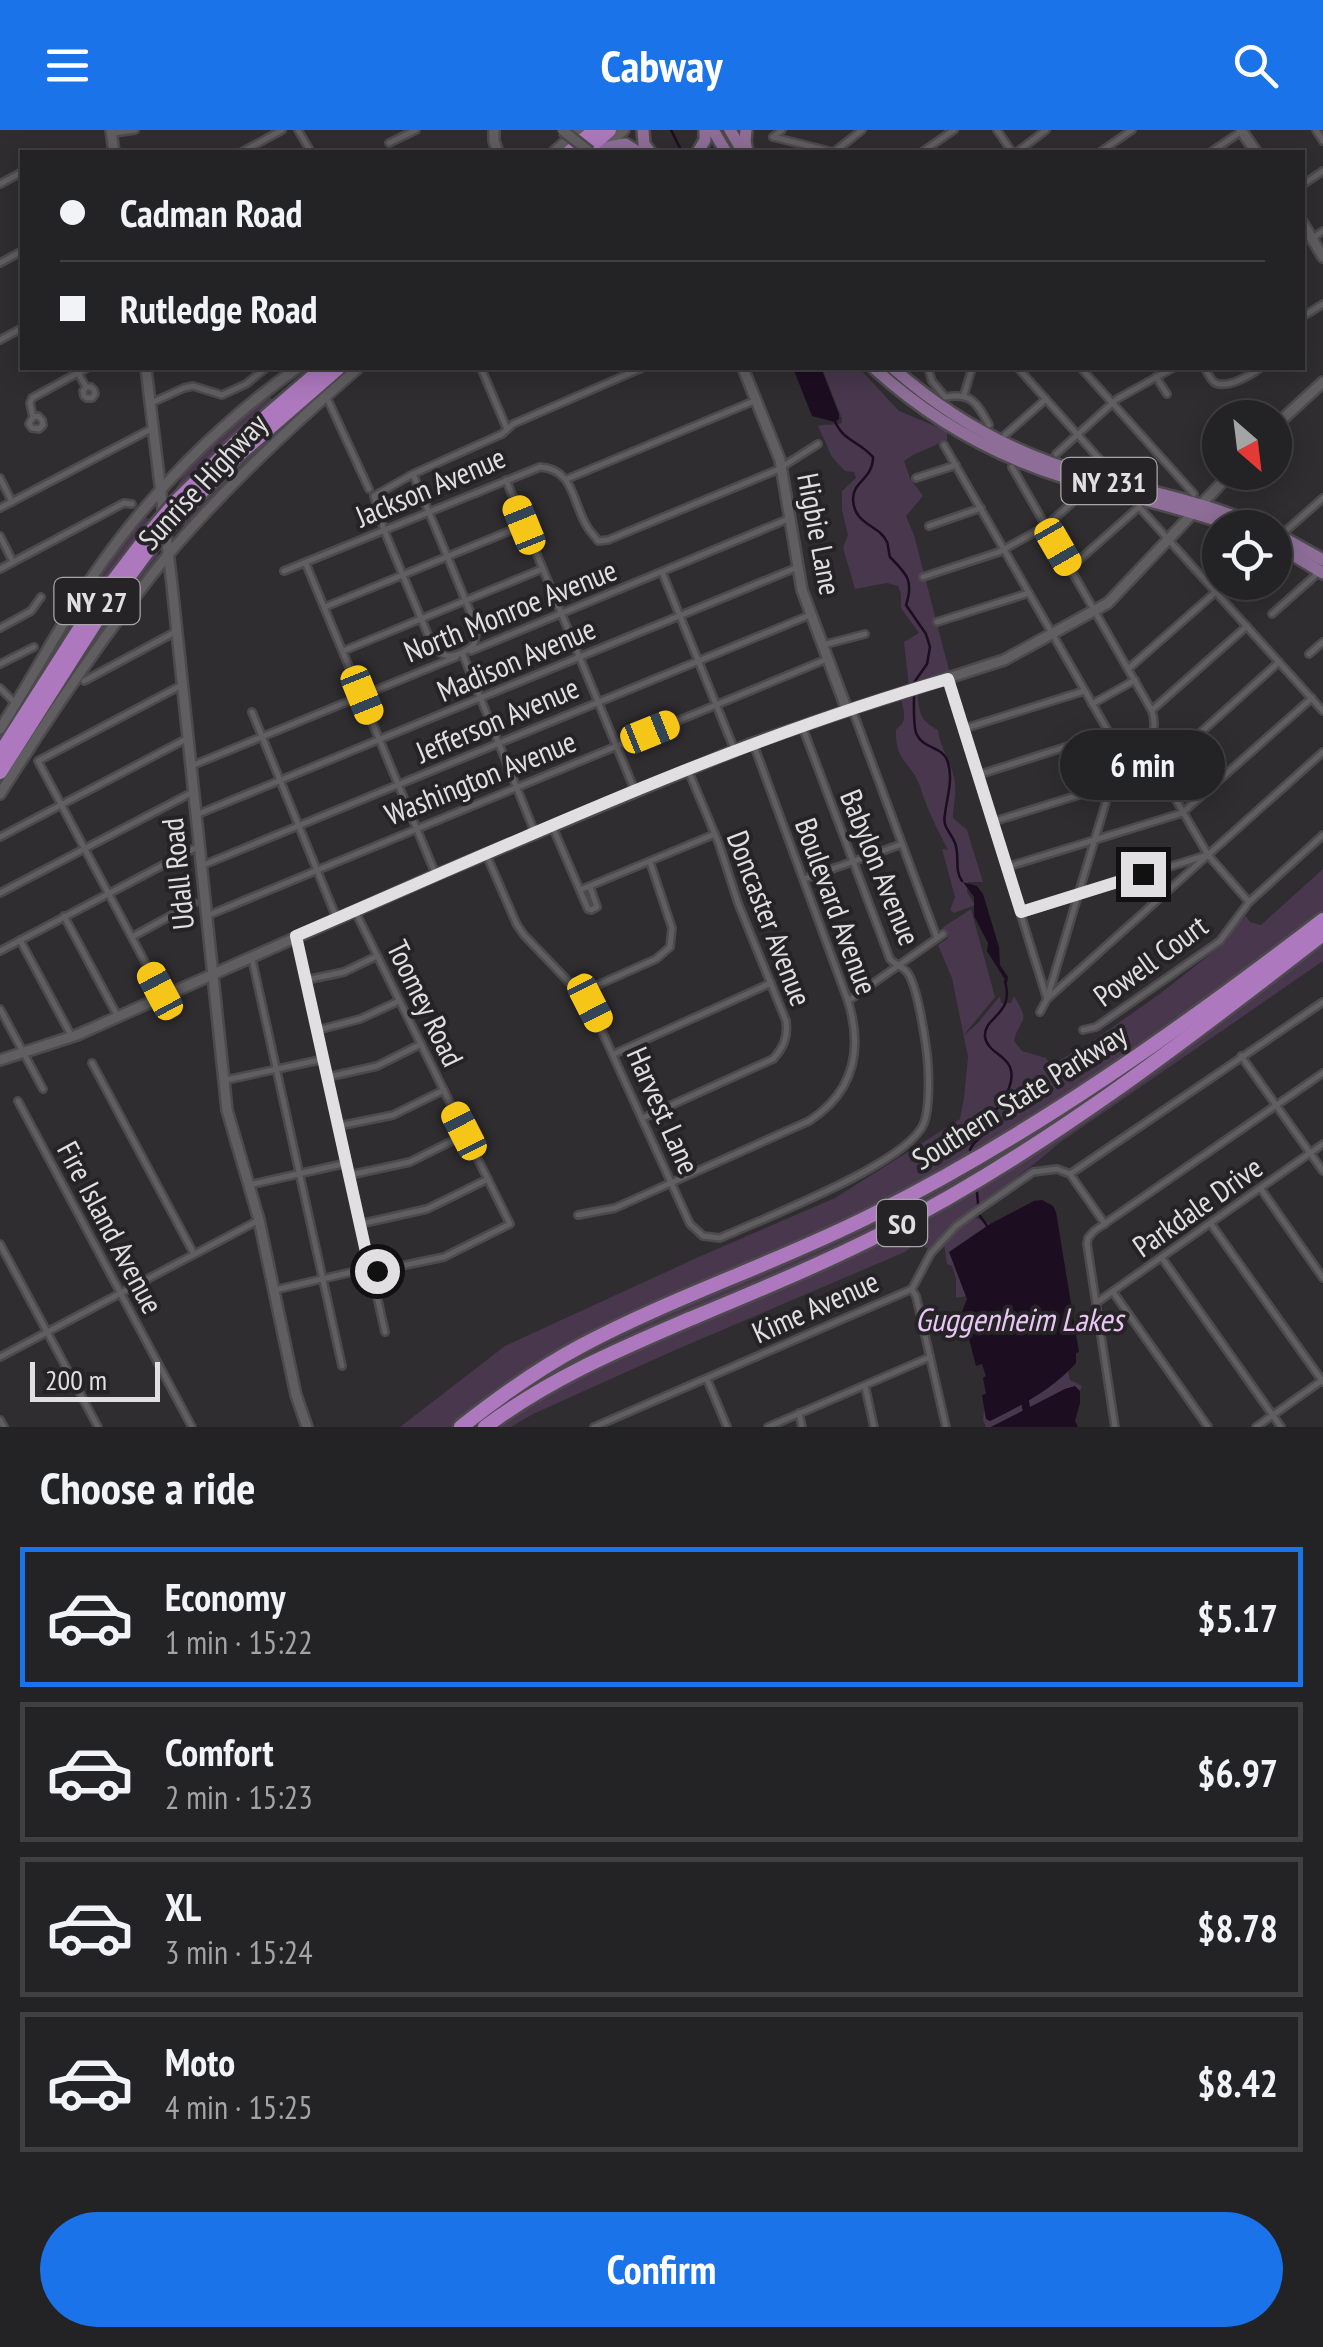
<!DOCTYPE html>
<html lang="en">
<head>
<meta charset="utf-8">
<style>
  body { margin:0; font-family:"PT Sans Narrow",sans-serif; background:#2f2f31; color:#f1f3f6; height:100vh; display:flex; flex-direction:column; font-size:38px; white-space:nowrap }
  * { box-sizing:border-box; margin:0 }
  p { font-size:32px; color:#a3a4a6 }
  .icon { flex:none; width:55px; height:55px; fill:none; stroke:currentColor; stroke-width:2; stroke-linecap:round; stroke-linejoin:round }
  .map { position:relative; height:1297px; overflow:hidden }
  .panel { display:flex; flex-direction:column; background:#232224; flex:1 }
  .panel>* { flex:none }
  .top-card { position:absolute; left:20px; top:20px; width:1285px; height:220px; border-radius:0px; box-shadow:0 5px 25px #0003,0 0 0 2px #403f41; display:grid; align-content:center; height:220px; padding:0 40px; background:#232224 }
  .needle { width:65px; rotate:152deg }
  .tools { position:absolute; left:1202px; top:270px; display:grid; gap:20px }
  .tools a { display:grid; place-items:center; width:90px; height:90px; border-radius:50%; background:#232224; box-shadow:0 5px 25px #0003,0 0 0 2px #403f41; font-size:50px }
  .scale { position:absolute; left:30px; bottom:25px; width:130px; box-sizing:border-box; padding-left:10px; border:5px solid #e1dfe1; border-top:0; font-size:28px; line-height:35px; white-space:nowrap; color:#e1dfe1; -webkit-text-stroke:8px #252326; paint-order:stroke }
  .end { position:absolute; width:45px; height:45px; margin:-22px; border:12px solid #e1dfe1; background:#111; box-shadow:0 0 0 5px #111 }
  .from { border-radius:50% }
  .bubble { position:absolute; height:70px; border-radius:35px; background:#232224; box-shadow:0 5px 25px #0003,0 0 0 2px #403f41; font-size:32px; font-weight:600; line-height:70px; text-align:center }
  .car { position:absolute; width:30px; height:60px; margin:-30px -15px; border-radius:12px; box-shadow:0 0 8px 2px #0007; background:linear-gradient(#f5c518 24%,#345 0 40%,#f5c518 0 76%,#345 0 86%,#f5c518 0) }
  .top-card b { display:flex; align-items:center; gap:35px; height:95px; font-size:38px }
  .top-card b+b { border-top:2px solid #403f41 }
  .top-card i { width:25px; height:25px; background:#f1f3f6 }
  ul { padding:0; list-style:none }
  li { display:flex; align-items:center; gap:30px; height:140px; margin:0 20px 15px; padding:0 20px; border:5px solid #403f41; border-radius:0px }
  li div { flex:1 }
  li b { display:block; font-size:38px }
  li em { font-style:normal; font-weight:600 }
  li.current { border-color:#1a73e8 }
  li>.icon { width:90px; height:90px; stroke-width:1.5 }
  h2 { padding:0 40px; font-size:45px; line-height:120px }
  .cta { display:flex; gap:20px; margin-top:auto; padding:20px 40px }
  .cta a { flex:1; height:115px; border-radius:60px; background:#1a73e8; color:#fff; font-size:40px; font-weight:600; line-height:115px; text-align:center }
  header { display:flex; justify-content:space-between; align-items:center; height:130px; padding:0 40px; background:#1a73e8; color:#fff; font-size:45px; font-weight:600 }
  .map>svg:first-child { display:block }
  .green { fill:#48374d }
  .water { fill:#1d0d21 }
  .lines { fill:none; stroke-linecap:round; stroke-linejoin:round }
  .stream { stroke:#1d0d21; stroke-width:2.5 }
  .river { stroke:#1d0d21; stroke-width:8 }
  .street-casing { stroke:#4c4a4c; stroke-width:10 }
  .secondary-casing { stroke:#4c4a4c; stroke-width:14 }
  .primary-casing { stroke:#4c4a4c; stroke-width:16 }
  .highway-casing { stroke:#4c4a4c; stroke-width:19 }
  .street { stroke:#605e61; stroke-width:5 }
  .secondary { stroke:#605e61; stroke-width:9 }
  .primary { stroke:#8e6e98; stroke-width:11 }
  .highway { stroke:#ad78bd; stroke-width:14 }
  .secondary-bridge-casing { stroke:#4c4a4c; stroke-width:14; stroke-linecap:butt }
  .highway-bridge-casing { stroke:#4c4a4c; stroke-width:19; stroke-linecap:butt }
  .secondary-bridge { stroke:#605e61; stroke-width:9 }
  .highway-bridge { stroke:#ad78bd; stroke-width:14 }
  .route { stroke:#e1dfe1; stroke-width:12 }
  .labels { text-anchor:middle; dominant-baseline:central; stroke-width:8; stroke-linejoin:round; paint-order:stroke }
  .shield { fill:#252326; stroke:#a9a7a9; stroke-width:2.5 }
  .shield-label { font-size:28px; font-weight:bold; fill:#e1dfe1 }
  .street-label { font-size:30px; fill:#e1dfe1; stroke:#252326 }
  .water-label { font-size:32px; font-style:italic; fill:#eac6f5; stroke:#252326 }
</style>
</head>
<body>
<header><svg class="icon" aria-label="menu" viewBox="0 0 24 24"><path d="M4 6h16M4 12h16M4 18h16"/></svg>Cabway<svg class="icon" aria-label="search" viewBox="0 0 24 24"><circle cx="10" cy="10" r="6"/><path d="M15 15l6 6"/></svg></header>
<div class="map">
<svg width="1323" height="1297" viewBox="0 0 1323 1297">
  <rect width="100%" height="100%" fill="#2f2d30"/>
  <g class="green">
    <path d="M822,238h37l40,43 48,20v9l-34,15 -9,6 6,17 13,18 -17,20 8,19 36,139 -41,13 -5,-45 15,-9 -18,-25v-14l-3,-8 -11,-3 -32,6 -12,-41 5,-13 -6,-25v-19l14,-13 -2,-6 -9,-1 -13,-14 -14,-31c9,-3 15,0 24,-3v-4z"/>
    <path d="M268,265l5,5 -98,91c13,-32 67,-70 93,-96z"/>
    <path d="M308,273l-124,125 -3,-6 8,-9 70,-69z"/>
    <path d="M145,387l4,2 -75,103 -3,-1c20,-37 42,-76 74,-104z"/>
    <path d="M157,420l2,13 -76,100 -7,5c5,-23 63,-98 81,-118z"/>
    <path d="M917,563c3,20 2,27 21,37 2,19 16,35 17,55 1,11 -2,22 -2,33l14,12 16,52h-15l-1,10 8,13 -21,8 -4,-3 5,-13 -13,-48 6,1c-10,-20 -21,-40 -27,-61 -8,-26 -27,-27 -25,-60 13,-7 7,-19 5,-31z"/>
    <path d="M1323,739v42l-180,133 -118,79 -93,54 -98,51 -220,96 -135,81 -27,22h-52l105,-81 198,-91 132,-57 125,-79 4,-21 4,-41 -16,-79 -14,-33 10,-7 -6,-10 29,-19 24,88 -32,39 15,-13 22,-27 1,7h10l3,-7c18,30 6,19 0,45l8,10 24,7 5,7 42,-24 68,-48 66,-52 8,-15 11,-10 4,6 11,3z"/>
    <path d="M1323,811v20l-265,183c-42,37 -91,65 -129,106l-11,-8 -13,10 -232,99 -140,63 -22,13h-20l45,-32 372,-170z"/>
    <path d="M1165,915l-81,62 -160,100 -415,197 -31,23h-12l124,-82 189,-82z"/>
    <path d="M977,1088l13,6 -36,41 12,31 -10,2v-20l-4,-12 -5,-2 -3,-19c9,-10 19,-23 33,-27z"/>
    <path d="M1068,1241l2,9 12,6 -2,5 -6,-4 -9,2 -74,38h-5l-3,-7 1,-10 2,8 4,3 47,-26z"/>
  </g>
  <g class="water">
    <path d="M793,238h28l18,46v5l-4,3 -23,-6z"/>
    <path d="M963,752l14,4 6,8 16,53 1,18 8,12 -1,6 -20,-32 1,-8 -14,-27v-19z"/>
    <path d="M1042,1070l11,6 3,6 23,140 -3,1v10c-23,26 -55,43 -86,58l-4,-2 -4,-24 4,-1 -3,-16 3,-2 -4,-12 -6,2 -14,-54 5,-13 -18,-47 41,-28 44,-23z"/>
    <path d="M1075,1256l5,5v12l-5,18 3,6h-87l74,-38z"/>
  </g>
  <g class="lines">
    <g class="stream">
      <path d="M671,0l11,22"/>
      <path d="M834,289c9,23 24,21 39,38 0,22 -20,24 -20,42 1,27 26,25 34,43 1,1 2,13 3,15 17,17 24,24 16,48l20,29 4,13 -3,17 -14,20"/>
      <path d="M914,566c0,9 -1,33 3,39 6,13 25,12 30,25 7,17 0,37 -2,54 -3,14 6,18 10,29 5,13 -1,27 7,38"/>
      <path d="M970,1020c4,-10 10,-10 15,-18 1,-1 6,-12 6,-14 8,-15 26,-32 19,-51 -5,-12 -23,-16 -25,-30 -2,-21 30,-21 20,-56"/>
      <path d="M977,1062l1,12"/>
      <path d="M980,1086l8,11"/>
    </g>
    <path class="river" d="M1023,1262l7,35"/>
    <defs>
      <g id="street">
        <path d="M298,0l13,22"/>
        <path d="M997,0l15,22"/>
        <path d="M1316,0l7,11"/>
        <path d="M114,3l21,-3"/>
        <path d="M773,7l60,15"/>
        <path d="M773,7l9,-7"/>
        <path d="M389,13l27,-13"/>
        <path d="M242,22l40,-22"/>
        <path d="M834,22l28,-22"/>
        <path d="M922,22l32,-22"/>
        <path d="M1017,22l29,-22"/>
        <path d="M1100,22l32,-22"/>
        <path d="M1211,22l31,-21"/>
        <path d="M0,54l22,-12"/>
        <path d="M1302,55l21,-14"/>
        <path d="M1313,108l10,-7"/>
        <path d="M0,133l22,-12"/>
        <path d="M1302,187l21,-13"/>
        <path d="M0,210l22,-12"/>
        <path d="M481,238l26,61"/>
        <path d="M928,238l4,13 13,16c27,-5 32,6 44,28"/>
        <path d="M1018,238l93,104"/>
        <path d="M1081,238l113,126"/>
        <path d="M1205,238c2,4 5,11 9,14 12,8 37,-7 46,-14"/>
        <path d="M78,243l8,14 -3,4 1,5 3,2h5l3,-4 -1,-4 -3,-3h-5"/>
        <path d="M1156,247l11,17"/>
        <path d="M964,265l8,-27"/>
        <path d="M327,268l42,91"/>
        <path d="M151,273l33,-15 9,-2 29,9 24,-11 20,-16"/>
        <path d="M33,287l5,-1 4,4 1,5 -4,4 -7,-1 -3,-4 4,-7 -3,-14 2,-5 55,-30"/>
        <path d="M1005,305l41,-36"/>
        <path d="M944,315l168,293c9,8 20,10 31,5"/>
        <path d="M1056,324l61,-55 56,-31"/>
        <path d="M1012,337l140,244c4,14 3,23 -9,32"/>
        <path d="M413,344l64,154 -3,17c-16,13 -31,17 -43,-3l-47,-112 -10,-34 39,-22 89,-40 11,-10 129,-56"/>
        <path d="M0,348l12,24"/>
        <path d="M916,348l40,-13"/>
        <path d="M567,349l187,-78"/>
        <path d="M506,350l129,311"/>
        <path d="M0,378l151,-79"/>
        <path d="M929,396l52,-18"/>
        <path d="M0,406l13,26"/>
        <path d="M1280,406l43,-38"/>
        <path d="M306,434l130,311"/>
        <path d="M1070,438l69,-61 184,204"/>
        <path d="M0,439l124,-66 8,1"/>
        <path d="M284,441l256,-104c35,2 32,37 48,61 3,5 7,8 10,13l10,-1 169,-70 41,-26"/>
        <path d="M662,442l73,179"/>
        <path d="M923,447l76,-25 47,-26 38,-34"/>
        <path d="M325,477l199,-82"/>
        <path d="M1272,484l46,-41"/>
        <path d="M937,492l92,-29"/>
        <path d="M0,498l31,-17 10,-14"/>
        <path d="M823,515l42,-11"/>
        <path d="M343,521l199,-82"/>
        <path d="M471,521l317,-132"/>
        <path d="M1309,524l14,-12"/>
        <path d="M463,525l72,178"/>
        <path d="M0,534l34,-17"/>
        <path d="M1128,539l99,-87"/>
        <path d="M948,549l99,320 276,-247"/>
        <path d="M84,551l93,-50"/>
        <path d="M0,558l14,14"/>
        <path d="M1092,574l43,-24"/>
        <path d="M852,579l85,229"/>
        <path d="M1152,580l95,-84"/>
        <path d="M252,582l85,207"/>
        <path d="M963,599l121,-38"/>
        <path d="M1143,613l65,112 41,47"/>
        <path d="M191,636l265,-109"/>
        <path d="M978,645l131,-42"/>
        <path d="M196,685l602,-248"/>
        <path d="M992,692l167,-52 120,-108"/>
        <path d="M553,698l35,81 3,1 6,-3 -7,-20"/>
        <path d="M0,707l188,-99"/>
        <path d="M486,724l31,71 7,10 65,68 101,221 13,12 17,2c42,-19 189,-75 204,-115 6,-16 5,-52 3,-69 -2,-17 -10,-70 -20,-82 -5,-6 -12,-7 -17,-13l-88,-233"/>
        <path d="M201,736l609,-251"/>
        <path d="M1007,737l175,-54 130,-115"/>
        <path d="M804,749l98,-35"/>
        <path d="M580,760l135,-56"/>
        <path d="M0,763l193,-101"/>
        <path d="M1021,783l183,-57"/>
        <path d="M209,785l618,-256"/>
        <path d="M64,786l54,101"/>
        <path d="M132,807l62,-34"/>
        <path d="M297,809l88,393"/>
        <path d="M20,810l52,97"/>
        <path d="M0,821l199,-105"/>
        <path d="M252,829l90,407"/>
        <path d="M306,850l38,-8 33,-16"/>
        <path d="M582,862l74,-33 14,-12 2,-19 -22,-66"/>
        <path d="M163,866l-125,-235 144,-76"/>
        <path d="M848,871l95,-67"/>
        <path d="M0,879l43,80"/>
        <path d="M1040,882l7,-13 76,-254"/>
        <path d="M318,900l42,-11 39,-18"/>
        <path d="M1083,900l13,-3 124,-86 29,-39 74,-67"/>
        <path d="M614,924l157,-71"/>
        <path d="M1241,926l82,115"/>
        <path d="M92,933l102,191"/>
        <path d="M328,947l49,-11 44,-22"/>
        <path d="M226,950l98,-21"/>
        <path d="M18,971l174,326"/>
        <path d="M643,988l130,-59c11,-12 15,-22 13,-38l-48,-118 -19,-59 -31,-74"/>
        <path d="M339,996l54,-11 51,-25"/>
        <path d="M1070,1044l35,50"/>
        <path d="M350,1045l60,-13 56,-28"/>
        <path d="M249,1055l98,-22"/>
        <path d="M1261,1059l62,89"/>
        <path d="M578,1085l37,-7 194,-87c45,-29 54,-71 39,-120l-95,-258"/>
        <path d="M360,1094l67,-15 61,-30"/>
        <path d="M1211,1094l112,158"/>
        <path d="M0,1114l98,183"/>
        <path d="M1162,1128l119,169"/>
        <path d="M275,1160l90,-21 12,2 67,-14 66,-33 -155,-313"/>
        <path d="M912,1160l4,6 30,131"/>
        <path d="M1113,1162l95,135"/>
        <path d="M1096,1173l227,-159"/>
        <path d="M0,1227l259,-137"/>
        <path d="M707,1249l20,48"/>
        <path d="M865,1256l9,41"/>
        <path d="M799,1283l3,14"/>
        <path d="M0,1290l4,7"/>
        <path d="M594,1297l318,-138 19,-36 25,-27 19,-14 58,-40 24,-3 13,5 253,-172"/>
        <path d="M768,1297l162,-70"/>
        <path d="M1115,1297l-28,-183 1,-6 6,-7 229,-158"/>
        <path d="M1256,1297l65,-46"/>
      </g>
      <g id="secondary">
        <path d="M111,0l3,22"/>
        <path d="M494,0v11l4,11"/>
        <path d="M1241,0l15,22"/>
        <path d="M554,22l25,-22"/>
        <path d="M599,22l25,-22"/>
        <path d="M1302,92l21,35"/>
        <path d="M146,238l26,217 55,525 32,110 37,175 11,32"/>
        <path d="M743,238l37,92 22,130 45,120"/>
        <path d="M1275,296l48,-44"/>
        <path d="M0,599c33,-51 61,-106 95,-156 54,-79 125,-150 202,-205"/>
        <path d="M0,664c51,-81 106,-163 167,-238 57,-68 124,-130 191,-188"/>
        <path d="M0,930l77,-25 359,-160 317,-132 99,-34 152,-49 104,-57 124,-131"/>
      </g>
      <g id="primary">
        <path d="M643,0l1,14 6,8"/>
        <path d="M713,0l13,22"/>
        <path d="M730,0l13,22"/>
        <path d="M746,0l-1,11 2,11"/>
        <path d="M604,18l21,-4 13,8"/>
        <path d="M698,22l7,-12v-10"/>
        <path d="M874,238c56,51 121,88 193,110 57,18 116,29 172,50"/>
        <path d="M893,238c52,46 112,81 179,102 63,20 131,30 191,58"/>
        <path d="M1275,403l48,27"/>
        <path d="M1275,414l48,29"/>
      </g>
      <g id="highway">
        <path d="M570,22l25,-22"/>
        <path d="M584,22l25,-22"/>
        <path d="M178,370l59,-58 86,-74"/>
        <path d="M180,383l59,-59 99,-86"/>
        <path d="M0,624l93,-146 57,-75"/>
        <path d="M0,642l98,-154 53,-72"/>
        <path d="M461,1297c38,-30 77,-58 120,-81 94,-50 196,-83 291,-131 160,-80 309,-186 451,-295"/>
        <path d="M485,1297c63,-47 128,-75 200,-106 67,-28 135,-56 200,-89 158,-81 299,-190 438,-298"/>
      </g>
    </defs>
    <use href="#street" class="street-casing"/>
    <use href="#secondary" class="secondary-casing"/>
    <use href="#primary" class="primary-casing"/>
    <use href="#highway" class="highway-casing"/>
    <use href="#street" class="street"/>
    <use href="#secondary" class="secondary"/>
    <use href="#primary" class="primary"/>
    <use href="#highway" class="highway"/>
    <defs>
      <path id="secondary-bridge" d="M562,0l28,22"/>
      <g id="highway-bridge">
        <path d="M150,403l28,-33"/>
        <path d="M151,416l29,-33"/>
      </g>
    </defs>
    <use href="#secondary-bridge" class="secondary-bridge-casing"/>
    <use href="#highway-bridge" class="highway-bridge-casing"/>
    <use href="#secondary-bridge" class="secondary-bridge"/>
    <use href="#highway-bridge" class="highway-bridge"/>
  </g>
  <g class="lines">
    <path class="route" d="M377,1141l-7,-1 -74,-334c215,-92 427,-192 652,-257l73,233 122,-38"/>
  </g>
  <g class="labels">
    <g class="shield">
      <rect x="1061.5" y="328" width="95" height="46" rx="8"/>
      <rect x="54.5" y="448" width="85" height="46" rx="8"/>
      <rect x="877" y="1070" width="50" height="46" rx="8"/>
    </g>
    <g class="shield-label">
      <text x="1109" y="351">NY 231</text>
      <text x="97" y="471">NY 27</text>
      <text x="902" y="1093">SO</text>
    </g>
    <g class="street-label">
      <text transform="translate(202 351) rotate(-47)">Sunrise Highway</text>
      <text transform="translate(430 356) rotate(-23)">Jackson Avenue</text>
      <text transform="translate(820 404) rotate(79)">Higbie Lane</text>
      <text transform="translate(510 480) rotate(-22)">North Monroe Avenue</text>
      <text transform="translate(516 529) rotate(-23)">Madison Avenue</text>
      <text transform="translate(497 589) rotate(-23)">Jefferson Avenue</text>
      <text transform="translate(480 647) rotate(-22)">Washington Avenue</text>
      <text transform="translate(881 737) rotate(68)">Babylon Avenue</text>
      <text transform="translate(177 744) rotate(-96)">Udall Road</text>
      <text transform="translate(837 776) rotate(70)">Boulevard Avenue</text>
      <text transform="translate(770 788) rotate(69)">Doncaster Avenue</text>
      <text transform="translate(1150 830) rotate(-36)">Powell Court</text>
      <text transform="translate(426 873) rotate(64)">Toomey Road</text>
      <text transform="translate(1019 966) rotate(-32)">Southern State Parkway</text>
      <text transform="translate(664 980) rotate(66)">Harvest Lane</text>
      <text transform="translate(1197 1076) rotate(-35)">Parkdale Drive</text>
      <text transform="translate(111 1097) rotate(62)">Fire Island Avenue</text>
      <text transform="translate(815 1176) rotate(-24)">Kime Avenue</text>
    </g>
    <g class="water-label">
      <text x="1019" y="1189">Guggenheim Lakes</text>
    </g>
  </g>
</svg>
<div class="tools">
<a><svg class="needle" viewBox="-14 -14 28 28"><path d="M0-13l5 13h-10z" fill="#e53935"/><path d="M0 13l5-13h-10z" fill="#a3a4a6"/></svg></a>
<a><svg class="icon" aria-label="locate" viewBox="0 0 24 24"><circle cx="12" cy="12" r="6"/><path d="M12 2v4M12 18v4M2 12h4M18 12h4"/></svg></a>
</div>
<div class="scale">200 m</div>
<i class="end from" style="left:377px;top:1141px"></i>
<i class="end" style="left:1143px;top:744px"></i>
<div class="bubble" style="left:1060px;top:600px;width:165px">6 min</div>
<i class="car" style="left:524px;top:395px;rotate:338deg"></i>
<i class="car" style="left:1058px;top:417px;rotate:150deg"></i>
<i class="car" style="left:362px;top:565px;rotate:158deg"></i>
<i class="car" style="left:650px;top:602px;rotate:68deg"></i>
<i class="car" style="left:160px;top:861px;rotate:332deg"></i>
<i class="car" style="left:590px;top:873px;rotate:153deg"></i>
<i class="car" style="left:464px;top:1001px;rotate:333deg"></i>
<div class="top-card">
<b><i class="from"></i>Cadman Road</b>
<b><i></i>Rutledge Road</b>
</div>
</div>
<section class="panel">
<h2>Choose a ride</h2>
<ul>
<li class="current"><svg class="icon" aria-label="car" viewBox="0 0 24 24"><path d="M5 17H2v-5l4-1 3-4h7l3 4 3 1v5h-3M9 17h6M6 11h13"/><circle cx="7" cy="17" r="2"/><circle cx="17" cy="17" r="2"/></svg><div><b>Economy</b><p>1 min · 15:22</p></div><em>$5.17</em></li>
<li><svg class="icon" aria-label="car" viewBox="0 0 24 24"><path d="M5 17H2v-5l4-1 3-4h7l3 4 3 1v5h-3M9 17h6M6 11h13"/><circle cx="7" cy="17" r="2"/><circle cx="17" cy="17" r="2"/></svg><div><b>Comfort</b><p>2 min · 15:23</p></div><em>$6.97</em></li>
<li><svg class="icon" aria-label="car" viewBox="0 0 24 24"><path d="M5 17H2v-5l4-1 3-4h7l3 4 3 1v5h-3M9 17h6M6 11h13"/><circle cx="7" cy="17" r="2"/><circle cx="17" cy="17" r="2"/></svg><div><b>XL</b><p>3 min · 15:24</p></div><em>$8.78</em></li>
<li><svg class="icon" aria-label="car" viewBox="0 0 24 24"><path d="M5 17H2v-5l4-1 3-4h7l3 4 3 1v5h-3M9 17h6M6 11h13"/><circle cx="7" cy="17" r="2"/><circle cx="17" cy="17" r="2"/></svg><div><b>Moto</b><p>4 min · 15:25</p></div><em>$8.42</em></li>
</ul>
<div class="cta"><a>Confirm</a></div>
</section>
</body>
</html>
